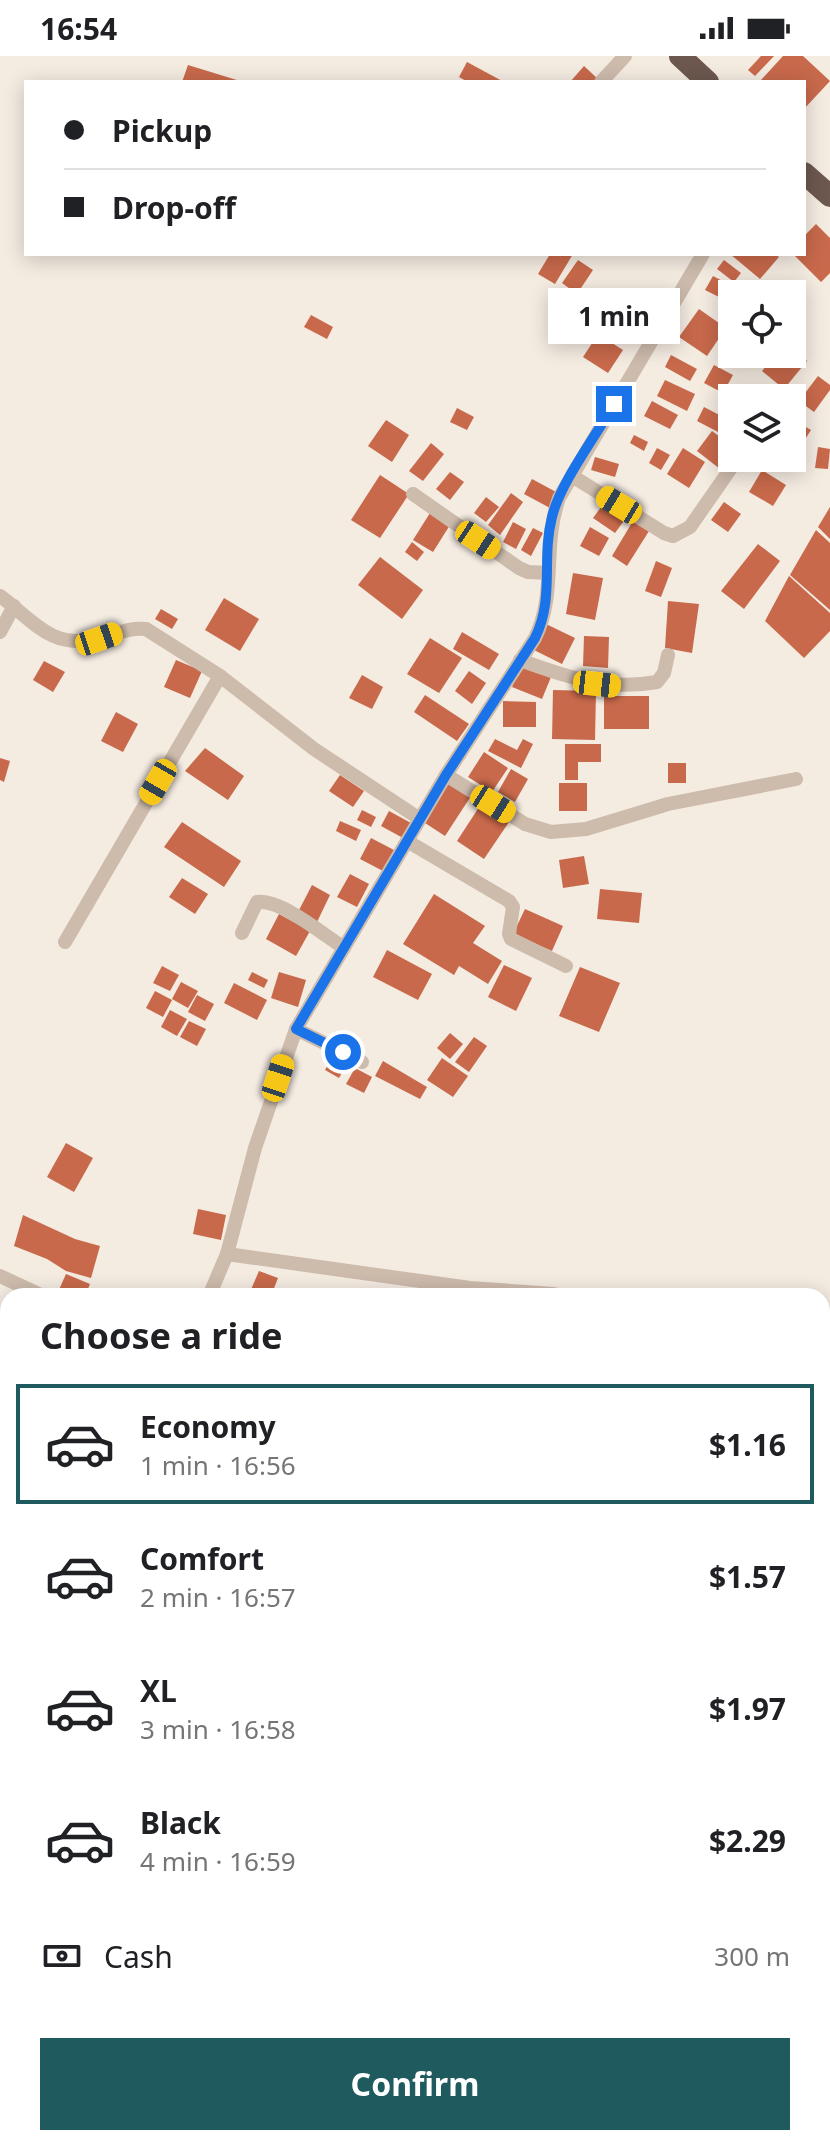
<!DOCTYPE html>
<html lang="en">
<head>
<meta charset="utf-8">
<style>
  body { margin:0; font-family:"Noto Sans",sans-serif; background:#f6f6f6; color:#202124; height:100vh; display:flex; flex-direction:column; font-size:30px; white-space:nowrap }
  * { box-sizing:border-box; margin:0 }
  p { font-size:26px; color:#757577 }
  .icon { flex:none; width:44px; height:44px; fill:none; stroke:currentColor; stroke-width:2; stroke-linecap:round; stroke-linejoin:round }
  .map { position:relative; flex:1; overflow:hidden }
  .drawer { position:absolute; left:0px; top:1232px; width:830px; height:858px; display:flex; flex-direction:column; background:#fff; border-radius:24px 24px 0 0; box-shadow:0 4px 20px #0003 }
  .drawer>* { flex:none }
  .hud { position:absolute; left:24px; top:24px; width:782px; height:176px; border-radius:0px; box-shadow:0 4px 20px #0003; display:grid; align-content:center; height:176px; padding:0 40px; background:#fff }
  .controls { position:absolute; left:718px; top:224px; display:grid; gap:16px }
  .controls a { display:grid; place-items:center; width:88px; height:88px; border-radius:0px; background:#fff; box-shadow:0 4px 20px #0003; font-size:40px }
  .end { position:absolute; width:36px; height:36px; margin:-18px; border:10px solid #1a73e8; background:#fff; box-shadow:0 0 0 4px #fff }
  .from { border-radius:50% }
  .bubble { position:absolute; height:56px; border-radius:0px; background:#fff; box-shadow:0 4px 20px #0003; font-size:26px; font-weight:700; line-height:56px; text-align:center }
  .car { position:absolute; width:24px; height:48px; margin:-24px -12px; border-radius:10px; box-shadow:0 0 6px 2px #0007; background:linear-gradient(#f5c518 24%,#345 0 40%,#f5c518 0 76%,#345 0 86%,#f5c518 0) }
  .hud b { display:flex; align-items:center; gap:28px; height:76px; font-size:30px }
  .hud b+b { border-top:2px solid #e0e0e0 }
  .hud i { width:20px; height:20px; background:#202124 }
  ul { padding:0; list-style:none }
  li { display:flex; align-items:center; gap:24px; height:120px; margin:0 16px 12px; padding:0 24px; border:4px solid transparent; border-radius:0px }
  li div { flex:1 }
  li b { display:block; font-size:30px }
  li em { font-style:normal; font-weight:700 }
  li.on { border-color:#1f5a5e }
  li>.icon { width:72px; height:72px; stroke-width:1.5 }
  h2 { padding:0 40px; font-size:36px; line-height:96px }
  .pay { display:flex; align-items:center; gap:20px; height:88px; padding:0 40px; font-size:30px }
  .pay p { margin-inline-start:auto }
  .primary-button { display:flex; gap:16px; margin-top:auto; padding:16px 40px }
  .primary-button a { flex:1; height:92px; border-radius:0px; background:#1f5a5e; color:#fff; font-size:32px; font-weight:700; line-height:92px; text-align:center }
  .status { display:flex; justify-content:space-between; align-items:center; height:56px; padding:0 40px; background:#fff; direction:ltr }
  .status svg { height:22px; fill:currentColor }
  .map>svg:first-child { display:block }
  .building { fill:#c8694b }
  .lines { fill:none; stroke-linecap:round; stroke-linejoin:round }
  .minor { stroke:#cdbbac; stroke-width:14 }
  .trunk { stroke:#6c584f; stroke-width:22 }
  .route { stroke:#1a73e8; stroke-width:10 }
</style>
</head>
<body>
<div class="status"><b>16:54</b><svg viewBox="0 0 49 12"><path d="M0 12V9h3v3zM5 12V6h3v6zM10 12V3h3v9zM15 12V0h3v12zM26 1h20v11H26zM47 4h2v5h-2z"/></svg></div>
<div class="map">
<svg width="830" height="2089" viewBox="0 0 830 2089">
  <rect width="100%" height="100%" fill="#f4ebe1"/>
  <g class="building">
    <path d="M761,0h13l-19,20 -7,-6z"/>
    <path d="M783,0h20l27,25 -26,28v-27l-43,-2z"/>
    <path d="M467,6l37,20h-36l-9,-5z"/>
    <path d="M188,9l52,16v1h-58z"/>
    <path d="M584,10l15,14 -29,2z"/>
    <path d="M816,168l14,14v35l-9,9 -28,-28h11v-18z"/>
    <path d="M550,198h23l-18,30 -17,-10z"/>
    <path d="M730,198h45l4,3 -19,22z"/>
    <path d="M578,204l15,10 -16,24 -15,-11z"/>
    <path d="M724,204l17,13 -7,9 -17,-13z"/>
    <path d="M713,220l21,11 -7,14 -22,-11z"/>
    <path d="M564,234l15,10 -14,20 -16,-10z"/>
    <path d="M585,242l24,12 -7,12 -23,-12z"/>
    <path d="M632,244l17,8 -8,15 -16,-8z"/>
    <path d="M699,253l27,19 -19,28 -28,-19z"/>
    <path d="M311,259l22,12 -6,12 -23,-12z"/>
    <path d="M598,278l25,16 -15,23 -25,-16z"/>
    <path d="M792,292l15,13 -23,28 -22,-18 14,-17h16z"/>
    <path d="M671,299l26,14 -7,12 -25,-14z"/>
    <path d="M714,309l19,10 -10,18 -19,-10z"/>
    <path d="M818,320l12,9v5l-16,22 -15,-11z"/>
    <path d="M665,324l30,14 -8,17 -30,-15z"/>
    <path d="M652,345l26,14 -8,14 -26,-13z"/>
    <path d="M704,351l23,12 -7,14 -23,-12z"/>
    <path d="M457,352l17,9 -7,13 -17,-8z"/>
    <path d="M792,363l19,11 -9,14 -10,-6z"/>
    <path d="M386,364l23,15 -17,27 -24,-16z"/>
    <path d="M712,375l20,15v7l-12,16 -23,-18z"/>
    <path d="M634,379l14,7 -4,9 -14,-8z"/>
    <path d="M431,387l13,11 -21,27 -14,-10z"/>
    <path d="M818,391l12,2 -2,20 -13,-1z"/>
    <path d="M657,392l13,7 -9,15 -12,-7z"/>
    <path d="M683,392l22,14 -16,26 -22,-14z"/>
    <path d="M595,401l24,7 -4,13 -24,-7z"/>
    <path d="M762,414l24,15 -13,21 -24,-14z"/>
    <path d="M450,416l14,10 -14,18 -14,-11z"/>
    <path d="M380,419l29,19 -29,44 -29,-18z"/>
    <path d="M532,423l26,14 -8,15 -26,-14z"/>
    <path d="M511,437l12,9 -23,33 -12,-10z"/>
    <path d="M486,441l13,10 -13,15 -12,-9z"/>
    <path d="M724,446l17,12 -13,18 -17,-12z"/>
    <path d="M604,447l22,15 -11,15 -22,-15z"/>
    <path d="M830,451v32l-12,-12z"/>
    <path d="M430,457l20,12 -17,27 -20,-12z"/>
    <path d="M633,465l16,10 -22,35 -15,-10z"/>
    <path d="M513,466l13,7 -10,20 -13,-7z"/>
    <path d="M590,471l19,11 -10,18 -19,-10z"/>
    <path d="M533,472l10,5 -12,23 -10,-6z"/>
    <path d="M816,474l14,13v67l-40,-35z"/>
    <path d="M412,486l12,10 -7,9 -12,-9z"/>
    <path d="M758,488l22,17 -36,48 -23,-18z"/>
    <path d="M380,501l43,33 -21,29 -44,-34z"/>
    <path d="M656,505l16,7 -11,29 -16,-6z"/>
    <path d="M573,517l30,5 -8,42 -29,-6z"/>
    <path d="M789,520l41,37v18l-26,27 -39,-37z"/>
    <path d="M224,542l35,21 -19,32 -35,-21z"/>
    <path d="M668,545l31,3 -7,49 -27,-5z"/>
    <path d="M161,553l17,10 -6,10 -17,-10z"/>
    <path d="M546,568l29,14 -13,26 -28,-14z"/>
    <path d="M462,576l37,22 -10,16 -36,-21z"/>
    <path d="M584,580l25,1 -1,31 -25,-2z"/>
    <path d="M430,582l32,20 -23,35 -32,-19z"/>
    <path d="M176,604l26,11 -12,27 -26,-11z"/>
    <path d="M44,605l21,11 -12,20 -20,-12z"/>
    <path d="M521,609l30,12 -9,22 -30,-12z"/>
    <path d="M469,615l17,12 -14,21 -17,-13z"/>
    <path d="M362,619l21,12 -11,22 -23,-11z"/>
    <path d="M553,634l43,1 -1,49 -43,-1z"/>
    <path d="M425,639l44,29 -12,17 -43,-29z"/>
    <rect x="604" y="640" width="45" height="33"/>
    <path d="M503,645l33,1v25h-33z"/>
    <path d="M116,656l22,12 -15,28 -22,-11z"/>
    <path d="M495,683l22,11 6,-11 10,5 -12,24 -33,-17z"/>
    <path d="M565,688h36v18h-23v18h-13z"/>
    <path d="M205,692l39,28 -16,24 -43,-29z"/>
    <path d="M484,696l24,16 -16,24 -24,-15z"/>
    <path d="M0,702l10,3 -6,21 -4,-2z"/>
    <rect x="668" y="707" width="18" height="20"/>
    <path d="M511,713l17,10 -13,23 -17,-10z"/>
    <path d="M340,719l24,16 -11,16 -24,-16z"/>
    <path d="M450,722l23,15 -28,43 -23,-15z"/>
    <rect x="559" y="727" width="28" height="28"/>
    <path d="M481,748l28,18 -25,37 -27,-18z"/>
    <path d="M362,754l14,7 -5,10 -14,-7z"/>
    <path d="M389,755l22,12 -8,15 -22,-12z"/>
    <path d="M340,765l21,9 -5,11 -20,-10z"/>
    <path d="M182,766l59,39 -17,26 -60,-40z"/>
    <path d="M371,782l23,12 -11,21 -23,-12z"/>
    <path d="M584,800l5,28 -26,4 -4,-28z"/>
    <path d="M350,818l19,10 -12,23 -20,-10z"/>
    <path d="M182,822l26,16 -13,20 -26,-17z"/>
    <path d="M312,829l18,10 -13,27 -19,-10z"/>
    <path d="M600,833l42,4 -3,30 -42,-4z"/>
    <path d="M434,838l51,32 -12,17 29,18 -14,23 -29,-18 -5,9 -51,-31z"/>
    <path d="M525,853l38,17 -11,25 -39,-17z"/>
    <path d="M279,858l31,17 -14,25 -30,-17z"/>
    <path d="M387,894l45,24 -14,26 -45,-23z"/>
    <path d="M504,909l28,13 -16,33 -28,-14z"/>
    <path d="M162,910l17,9 -9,16 -17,-8z"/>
    <path d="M580,911l40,16 -21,49 -40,-16z"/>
    <path d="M252,916l16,8 -4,8 -16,-8z"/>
    <path d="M279,916l27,8 -8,27 -27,-9z"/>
    <path d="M181,926l17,9 -10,17 -16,-9z"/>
    <path d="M234,927l33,17 -10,20 -33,-17z"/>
    <path d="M155,935l17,9 -9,17 -17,-9z"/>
    <path d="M197,939l17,9 -9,17 -17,-9z"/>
    <path d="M170,954l17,9 -10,17 -16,-9z"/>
    <path d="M189,965l17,8 -9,17 -17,-9z"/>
    <path d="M450,977l13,11 -13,15 -13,-11z"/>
    <path d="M474,981l13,9 -18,26 -14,-10z"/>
    <path d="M333,999l15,7 -9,16 -14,-8z"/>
    <path d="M442,1002l26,18 -15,21 -26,-17z"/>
    <path d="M383,1005l44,26 -7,12 -45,-23z"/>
    <path d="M355,1012l17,9 -8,16 -18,-9z"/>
    <path d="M66,1087l27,15 -19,34 -27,-15z"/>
    <path d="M198,1153l28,6 -5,25 -28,-6z"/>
    <path d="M23,1159l52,24 25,7 -9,32 -25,-7 -19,-12 -33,-13z"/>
    <path d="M259,1215l19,7 -7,18 -22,-2z"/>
    <path d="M66,1218l24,10 -5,12h-17l-10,-4z"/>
    <path d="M8,1493v68l-8,-4v-49z"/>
    <rect x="822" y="1779" width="8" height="18"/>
  </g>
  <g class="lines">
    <g class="minor">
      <path d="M601,26l24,-26"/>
      <path d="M572,420l92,57 9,3 17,-9 48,-69"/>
      <path d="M413,438l106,74 9,4 20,1"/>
      <path d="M0,540c34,25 50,53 97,43 18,-4 31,-12 49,-10l74,47 94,73 106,70"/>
      <path d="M0,576l14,-26"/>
      <path d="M520,604c46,17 87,31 137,22l7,-9 4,-18"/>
      <path d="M446,719l79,49 26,8 35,-3 82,-25 128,-25"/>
      <path d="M407,785l102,60 4,6 -4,27 2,5 55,27"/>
      <path d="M242,877l15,-31c24,-3 67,33 87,46"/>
      <path d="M65,886l155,-266"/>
      <path d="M296,973l66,33"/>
      <path d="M227,1198l243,34 84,6"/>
      <path d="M0,1220l43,20"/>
      <path d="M209,1240l18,-42 28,-106 41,-119 150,-254 89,-137c22,-45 7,-92 24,-140l144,-244"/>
      <path d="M822,1618l8,1"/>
      <path d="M0,1821l8,4"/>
      <path d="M0,1921l8,-15"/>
    </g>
    <g class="trunk">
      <path d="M680,0l28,26"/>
      <path d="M804,117l26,23"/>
    </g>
  </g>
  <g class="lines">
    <path class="route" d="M343,996l-47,-23 150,-254 89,-137c20,-41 6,-78 17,-121 8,-34 44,-81 62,-113"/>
  </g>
</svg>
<div class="controls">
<a><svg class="icon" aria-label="locate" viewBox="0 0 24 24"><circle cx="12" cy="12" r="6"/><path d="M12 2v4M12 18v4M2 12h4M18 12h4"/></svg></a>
<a><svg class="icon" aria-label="layers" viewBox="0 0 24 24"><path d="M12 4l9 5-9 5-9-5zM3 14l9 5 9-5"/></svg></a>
</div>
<i class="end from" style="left:343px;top:996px"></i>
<i class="end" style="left:614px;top:348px"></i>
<div class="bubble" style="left:548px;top:232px;width:132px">1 min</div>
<i class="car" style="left:619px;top:449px;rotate:301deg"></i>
<i class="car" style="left:478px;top:484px;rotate:123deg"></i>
<i class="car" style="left:99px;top:583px;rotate:71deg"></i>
<i class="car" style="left:597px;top:628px;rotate:96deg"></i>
<i class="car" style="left:158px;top:726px;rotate:210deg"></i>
<i class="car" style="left:493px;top:748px;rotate:122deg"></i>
<i class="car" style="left:278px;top:1022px;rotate:18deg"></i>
<div class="hud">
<b><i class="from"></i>Pickup</b>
<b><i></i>Drop-off</b>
</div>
<section class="drawer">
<h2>Choose a ride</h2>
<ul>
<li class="on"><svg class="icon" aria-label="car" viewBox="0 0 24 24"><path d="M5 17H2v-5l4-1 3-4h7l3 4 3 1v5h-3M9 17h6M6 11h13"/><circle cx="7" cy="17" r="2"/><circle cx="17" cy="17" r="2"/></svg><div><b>Economy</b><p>1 min · 16:56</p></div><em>$1.16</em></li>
<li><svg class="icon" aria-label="car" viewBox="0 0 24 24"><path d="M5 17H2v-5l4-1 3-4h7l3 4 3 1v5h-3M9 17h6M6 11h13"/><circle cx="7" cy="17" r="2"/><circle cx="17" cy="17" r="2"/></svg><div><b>Comfort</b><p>2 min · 16:57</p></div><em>$1.57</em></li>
<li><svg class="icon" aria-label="car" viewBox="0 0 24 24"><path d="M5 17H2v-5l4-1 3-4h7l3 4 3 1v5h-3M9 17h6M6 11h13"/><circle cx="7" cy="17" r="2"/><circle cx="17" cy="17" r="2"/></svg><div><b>XL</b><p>3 min · 16:58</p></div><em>$1.97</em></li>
<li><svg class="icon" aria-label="car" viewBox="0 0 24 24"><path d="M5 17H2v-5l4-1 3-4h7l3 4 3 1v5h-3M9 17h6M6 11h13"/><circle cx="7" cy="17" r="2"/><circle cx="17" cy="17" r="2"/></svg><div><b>Black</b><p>4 min · 16:59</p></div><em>$2.29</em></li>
</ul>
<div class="pay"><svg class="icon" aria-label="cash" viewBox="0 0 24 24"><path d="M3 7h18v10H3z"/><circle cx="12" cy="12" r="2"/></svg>Cash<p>300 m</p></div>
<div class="primary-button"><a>Confirm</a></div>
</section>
</div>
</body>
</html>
